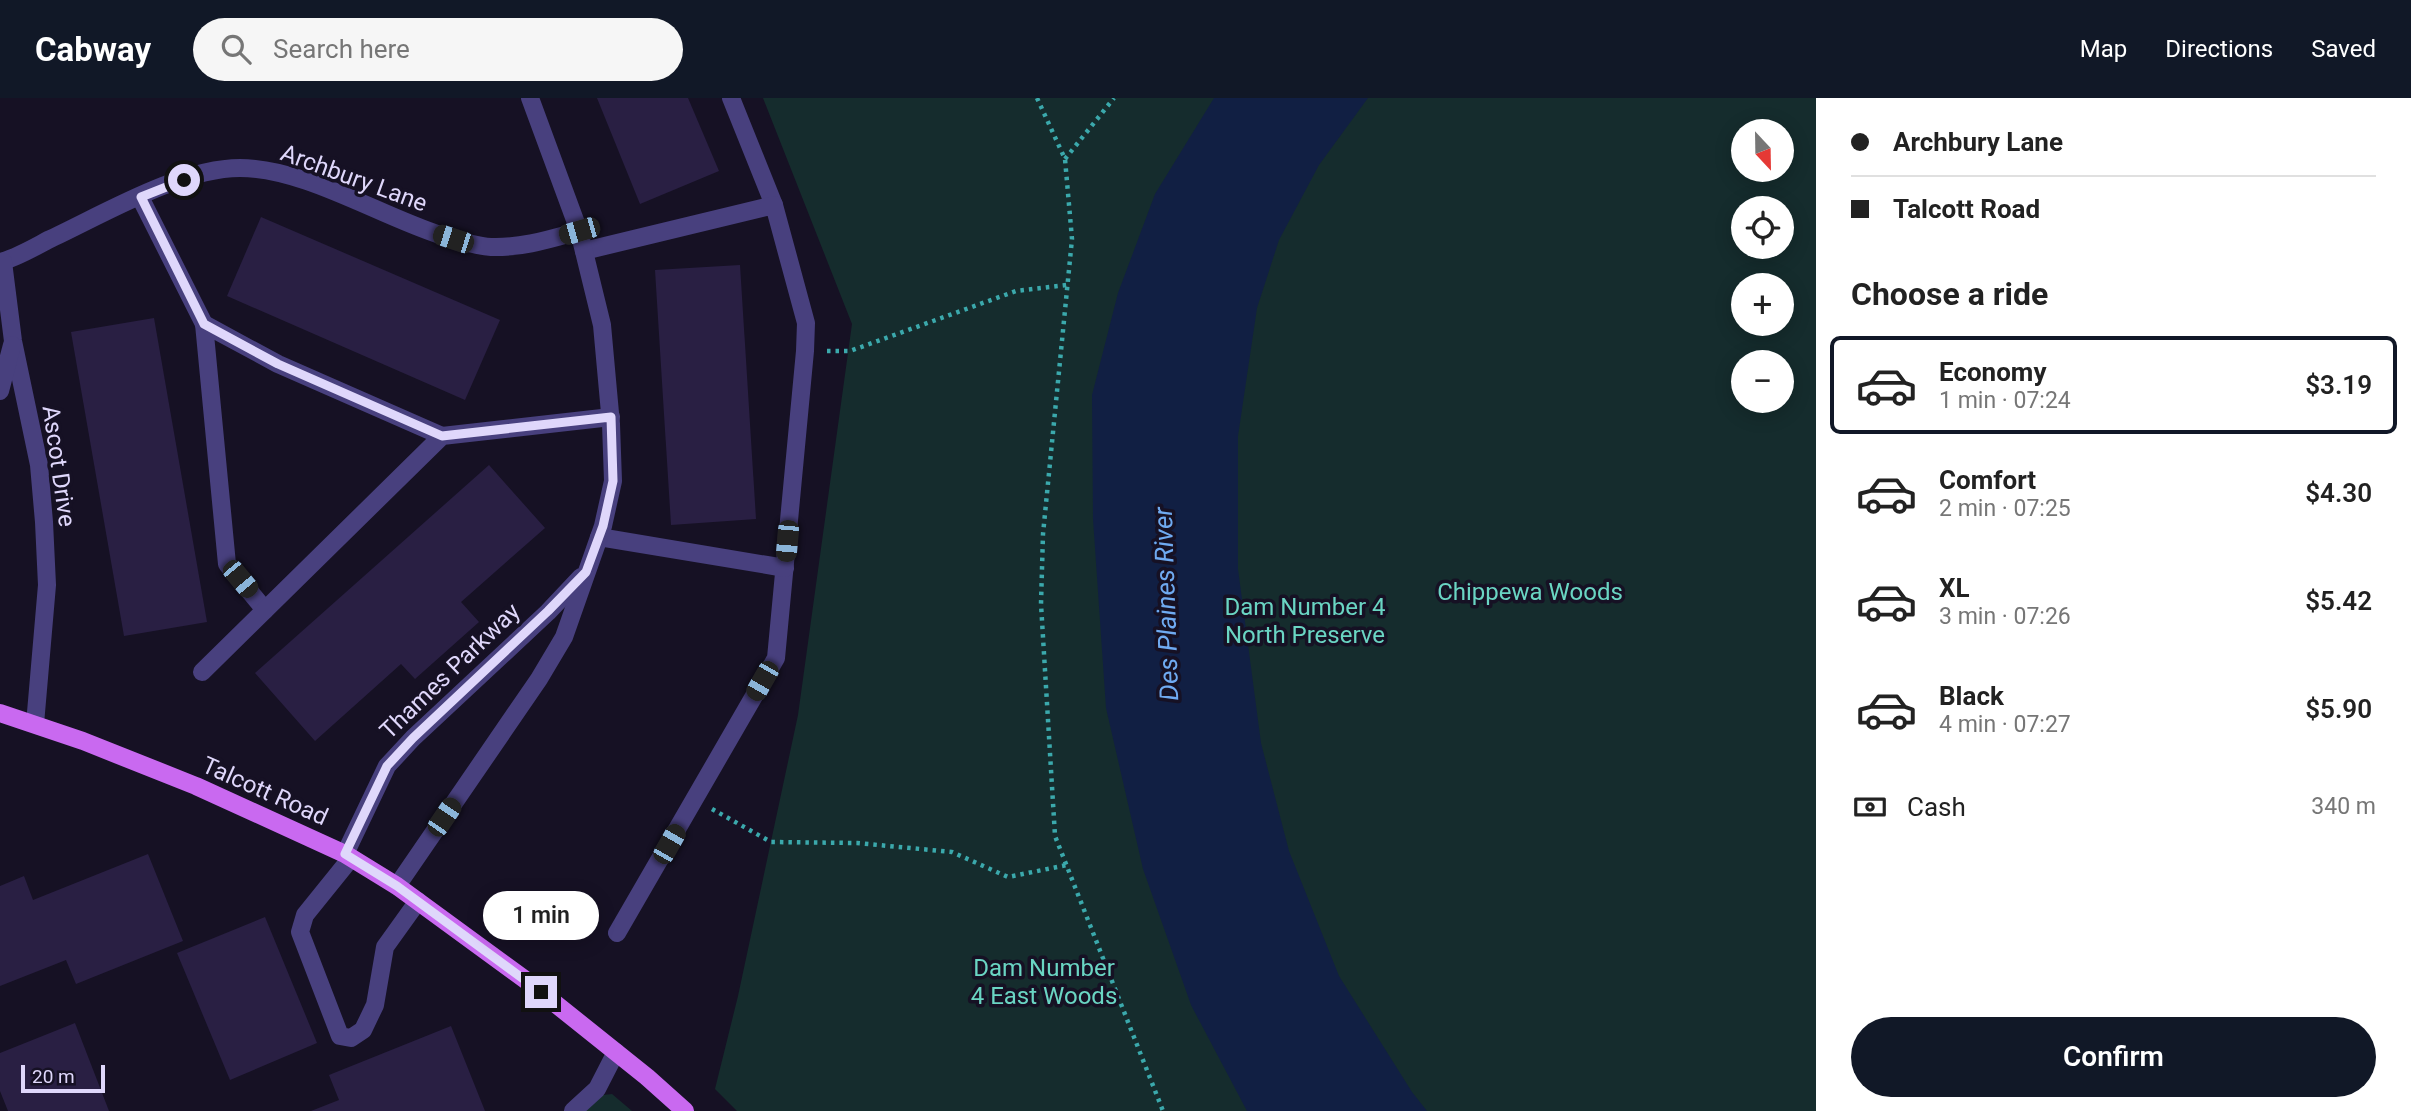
<!DOCTYPE html>
<html lang="en">
<head>
<meta charset="utf-8">
<style>
  body { margin:0; font-family:Roboto,sans-serif; background:#f6f6f6; color:#222; height:100vh; display:flex; flex-direction:column; font-size:26px; white-space:nowrap }
  * { box-sizing:border-box; margin:0 }
  p { font-size:23px; color:#767676 }
  .icon { flex:none; width:38px; height:38px; fill:none; stroke:currentColor; stroke-width:2; stroke-linecap:round; stroke-linejoin:round }
  .map { position:relative; flex:1; overflow:hidden }
  .sheet { display:flex; flex-direction:column; background:#fff; width:595px }
  .sheet>* { flex:none }
  .hud { display:grid; align-content:center; height:154px; padding:0 35px; background:#fff }
  .needle { width:46px; rotate:158deg }
  .controls { position:absolute; left:1731px; top:21px; display:grid; gap:14px }
  .controls a { display:grid; place-items:center; width:63px; height:63px; border-radius:50%; background:#fff; box-shadow:0 4px 18px #0003; font-size:35px }
  .scale { position:absolute; left:21px; bottom:18px; width:84px; box-sizing:border-box; padding-left:7px; border:4px solid #dfd7fb; border-top:0; font-size:19px; line-height:24px; white-space:nowrap; color:#dfd7fb; -webkit-text-stroke:5px #161124; paint-order:stroke }
  .end { position:absolute; width:32px; height:32px; margin:-16px; border:9px solid #dfd7fb; background:#111; box-shadow:0 0 0 4px #111 }
  .from { border-radius:50% }
  .bubble { position:absolute; height:49px; border-radius:24px; background:#fff; box-shadow:0 4px 18px #0003; font-size:23px; font-weight:600; line-height:49px; text-align:center }
  .car { position:absolute; width:21px; height:42px; margin:-21px -10px; border-radius:9px; box-shadow:0 0 5px 2px #0007; background:linear-gradient(#222 24%,#8ab4d8 0 40%,#222 0 76%,#8ab4d8 0 86%,#222 0) }
  .hud b { display:flex; align-items:center; gap:24px; height:66px; font-size:26px }
  .hud b+b { border-top:2px solid #e0e0e0 }
  .hud i { width:18px; height:18px; background:#222 }
  ul { padding:0; list-style:none }
  li { display:flex; align-items:center; gap:21px; height:98px; margin:0 14px 10px; padding:0 21px; border:4px solid transparent; border-radius:10px }
  li div { flex:1 }
  li b { display:block; font-size:26px }
  li em { font-style:normal; font-weight:600 }
  li.active { border-color:#111827 }
  li>.icon { width:63px; height:63px; stroke-width:1.5 }
  h2 { padding:0 35px; font-size:32px; line-height:84px }
  .pay { display:flex; align-items:center; gap:18px; height:77px; padding:0 35px; font-size:26px }
  .pay p { margin-inline-start:auto }
  .button { display:flex; gap:14px; margin-top:auto; padding:14px 35px }
  .button a { flex:1; height:80px; border-radius:42px; background:#111827; color:#fff; font-size:28px; font-weight:600; line-height:80px; text-align:center }
  header { display:flex; align-items:center; gap:42px; box-sizing:border-box; height:98px; padding:0 35px; background:#111827; color:#fff }
  header strong { font-size:33px }
  nav { display:flex; gap:38px; margin-inline-start:auto; font-size:24px }
  .search { width:490px; height:63px; background:#f6f6f6; display:flex; align-items:center; gap:18px; box-sizing:border-box; padding:0 24px; border-radius:38px; color:#767676; font-size:26px }
  main { display:flex; flex:1; min-height:0 }
  .map>svg:first-child { display:block }
  .green { fill:#152c2d; fill-rule:evenodd }
  .water { fill:#111f43 }
  .building { fill:#291f43 }
  .lines { fill:none; stroke-linecap:round; stroke-linejoin:round }
  .path { stroke:#3ba9ac; stroke-width:4.5; stroke-dasharray:3.5 5; stroke-linecap:butt }
  .minor { stroke:#48407e; stroke-width:18 }
  .major { stroke:#c969f0; stroke-width:18 }
  .route { stroke:#dfd7fb; stroke-width:9 }
  .labels { text-anchor:middle; dominant-baseline:central; stroke-width:7; stroke-linejoin:round; paint-order:stroke }
  .street-label { font-size:24px; fill:#dfd7fb; stroke:#161124 }
  .park-label { font-size:24px; fill:#6ad5c3; stroke:#161124 }
  .water-label { font-size:26px; font-style:italic; fill:#6faaf1; stroke:#161124 }
</style>
</head>
<body>
<header>
<strong>Cabway</strong>
<div class="search"><svg class="icon" aria-label="search" viewBox="0 0 24 24"><circle cx="10" cy="10" r="6"/><path d="M15 15l6 6"/></svg>Search here</div>
<nav><a>Map</a><a>Directions</a><a>Saved</a></nav>
</header>
<main>
<div class="map">
<svg width="1816" height="1013" viewBox="0 0 1816 1013">
  <rect width="100%" height="100%" fill="#161124"/>
  <g class="green">
    <path d="M763,0h1053v1013h-1079l-22,-22 23,-93 60,-281 54,-391zM1743,33h39v39h-39zM1743,110h39v39h-39zM1743,187h39v39h-39zM1743,264h39v39h-39z"/>
    <path d="M612,996l20,17h-47l18,-16z"/>
  </g>
  <path class="water" d="M1214,0h154l-49,67 -40,75 -22,68 -19,128v133l23,174 28,108 50,125 73,116 15,19h-180l-56,-106 -48,-136 -37,-161 -13,-189 -1,-124 26,-102 37,-99z"/>
  <g class="building">
    <path d="M597,0h91l31,73 -79,33z"/>
    <path d="M261,119l239,103 -35,80 -238,-104z"/>
    <path d="M740,167l16,254 -85,6 -16,-255z"/>
    <path d="M154,220l53,304 -83,14 -53,-304z"/>
    <path d="M489,367l56,63 -84,74 18,20 -64,57 -14,-15 -86,77 -60,-68z"/>
    <path d="M148,756l35,87 -107,43 -10,-24 -66,26v-100l24,-10 9,24z"/>
    <path d="M265,819l52,126 -87,37 -53,-127z"/>
    <path d="M75,925l34,88h-101l-8,-20v-38z"/>
    <path d="M451,928l34,85h-174l28,-11 -10,-25z"/>
  </g>
  <g class="lines">
    <g class="path">
      <path d="M1037,0l28,61 7,80 -29,295 -2,70 14,232 108,275"/>
      <path d="M1065,61l49,-61"/>
      <path d="M827,253h23l166,-60 51,-6"/>
      <path d="M712,711l59,33 86,1 95,9 56,25 59,-12"/>
    </g>
    <g class="minor">
      <path d="M731,0l43,107"/>
      <path d="M140,99l64,127"/>
      <path d="M584,153l190,-46 32,118 -1,28 -29,307 -159,275"/>
      <path d="M0,164c16,-4 33,-14 48,-22 54,-25 132,-72 192,-72 64,0 138,47 200,67 16,5 35,11 51,12 31,1 59,-8 88,-16"/>
      <path d="M3,164l10,79 26,124 5,57 3,63 -12,139"/>
      <path d="M0,293l12,-46"/>
      <path d="M599,439l186,31"/>
      <path d="M265,512l-38,-46 -23,-240 74,40 164,72"/>
      <path d="M202,574l240,-236 169,-19"/>
      <path d="M345,756l42,-88 26,-28 135,-126 33,-35"/>
      <path d="M351,760l-46,57 -5,17 40,104 11,2 12,-8 12,-25 10,-58 33,-46"/>
      <path d="M397,788l142,-207 25,-42 39,-111 10,-45 -2,-57 -9,-99 -23,-94 -49,-133"/>
      <path d="M573,1013l24,-22 19,-37"/>
    </g>
    <path class="major" d="M0,615l83,28 113,45 149,68 52,32 130,95 120,96 38,34"/>
  </g>
  <g class="lines">
    <path class="route" d="M184,82l-43,17 63,127 74,40 164,72 169,-19 2,64 -10,45 -17,46 -38,39 -135,127 -26,28 -42,88 52,32 144,106"/>
  </g>
  <g class="labels">
    <g class="street-label">
      <text transform="translate(354 80) rotate(20)">Archbury Lane</text>
      <text transform="translate(59 368) rotate(82)">Ascot Drive</text>
      <text transform="translate(450 573) rotate(-44)">Thames Parkway</text>
      <text transform="translate(265 693) rotate(24)">Talcott Road</text>
    </g>
    <g class="park-label">
      <text x="1530" y="494">Chippewa Woods</text>
      <text x="1305" y="509">Dam Number 4<tspan x="1305" dy="28">North Preserve</tspan></text>
      <text x="1044" y="870">Dam Number<tspan x="1044" dy="28">4 East Woods</tspan></text>
    </g>
    <g class="water-label">
      <text transform="translate(1166 506) rotate(-92)">Des Plaines River</text>
    </g>
  </g>
</svg>
<div class="controls">
<a><svg class="needle" viewBox="-14 -14 28 28"><path d="M0-13l5 13h-10z" fill="#e53935"/><path d="M0 13l5-13h-10z" fill="#767676"/></svg></a>
<a><svg class="icon" aria-label="locate" viewBox="0 0 24 24"><circle cx="12" cy="12" r="6"/><path d="M12 2v4M12 18v4M2 12h4M18 12h4"/></svg></a>
<a>+</a>
<a>−</a>
</div>
<div class="scale">20 m</div>
<i class="end from" style="left:184px;top:82px"></i>
<i class="end" style="left:541px;top:894px"></i>
<div class="bubble" style="left:483px;top:793px;width:116px">1 min</div>
<i class="car" style="left:579px;top:133px;rotate:254deg"></i>
<i class="car" style="left:453px;top:141px;rotate:288deg"></i>
<i class="car" style="left:787px;top:443px;rotate:185deg"></i>
<i class="car" style="left:240px;top:481px;rotate:140deg"></i>
<i class="car" style="left:762px;top:583px;rotate:210deg"></i>
<i class="car" style="left:444px;top:719px;rotate:34deg"></i>
<i class="car" style="left:669px;top:746px;rotate:30deg"></i>
</div>
<section class="sheet">
<div class="hud">
<b><i class="from"></i>Archbury Lane</b>
<b><i></i>Talcott Road</b>
</div>
<h2>Choose a ride</h2>
<ul>
<li class="active"><svg class="icon" aria-label="car" viewBox="0 0 24 24"><path d="M5 17H2v-5l4-1 3-4h7l3 4 3 1v5h-3M9 17h6M6 11h13"/><circle cx="7" cy="17" r="2"/><circle cx="17" cy="17" r="2"/></svg><div><b>Economy</b><p>1 min · 07:24</p></div><em>$3.19</em></li>
<li><svg class="icon" aria-label="car" viewBox="0 0 24 24"><path d="M5 17H2v-5l4-1 3-4h7l3 4 3 1v5h-3M9 17h6M6 11h13"/><circle cx="7" cy="17" r="2"/><circle cx="17" cy="17" r="2"/></svg><div><b>Comfort</b><p>2 min · 07:25</p></div><em>$4.30</em></li>
<li><svg class="icon" aria-label="car" viewBox="0 0 24 24"><path d="M5 17H2v-5l4-1 3-4h7l3 4 3 1v5h-3M9 17h6M6 11h13"/><circle cx="7" cy="17" r="2"/><circle cx="17" cy="17" r="2"/></svg><div><b>XL</b><p>3 min · 07:26</p></div><em>$5.42</em></li>
<li><svg class="icon" aria-label="car" viewBox="0 0 24 24"><path d="M5 17H2v-5l4-1 3-4h7l3 4 3 1v5h-3M9 17h6M6 11h13"/><circle cx="7" cy="17" r="2"/><circle cx="17" cy="17" r="2"/></svg><div><b>Black</b><p>4 min · 07:27</p></div><em>$5.90</em></li>
</ul>
<div class="pay"><svg class="icon" aria-label="cash" viewBox="0 0 24 24"><path d="M3 7h18v10H3z"/><circle cx="12" cy="12" r="2"/></svg>Cash<p>340 m</p></div>
<div class="button"><a>Confirm</a></div>
</section>
</main>
</body>
</html>
